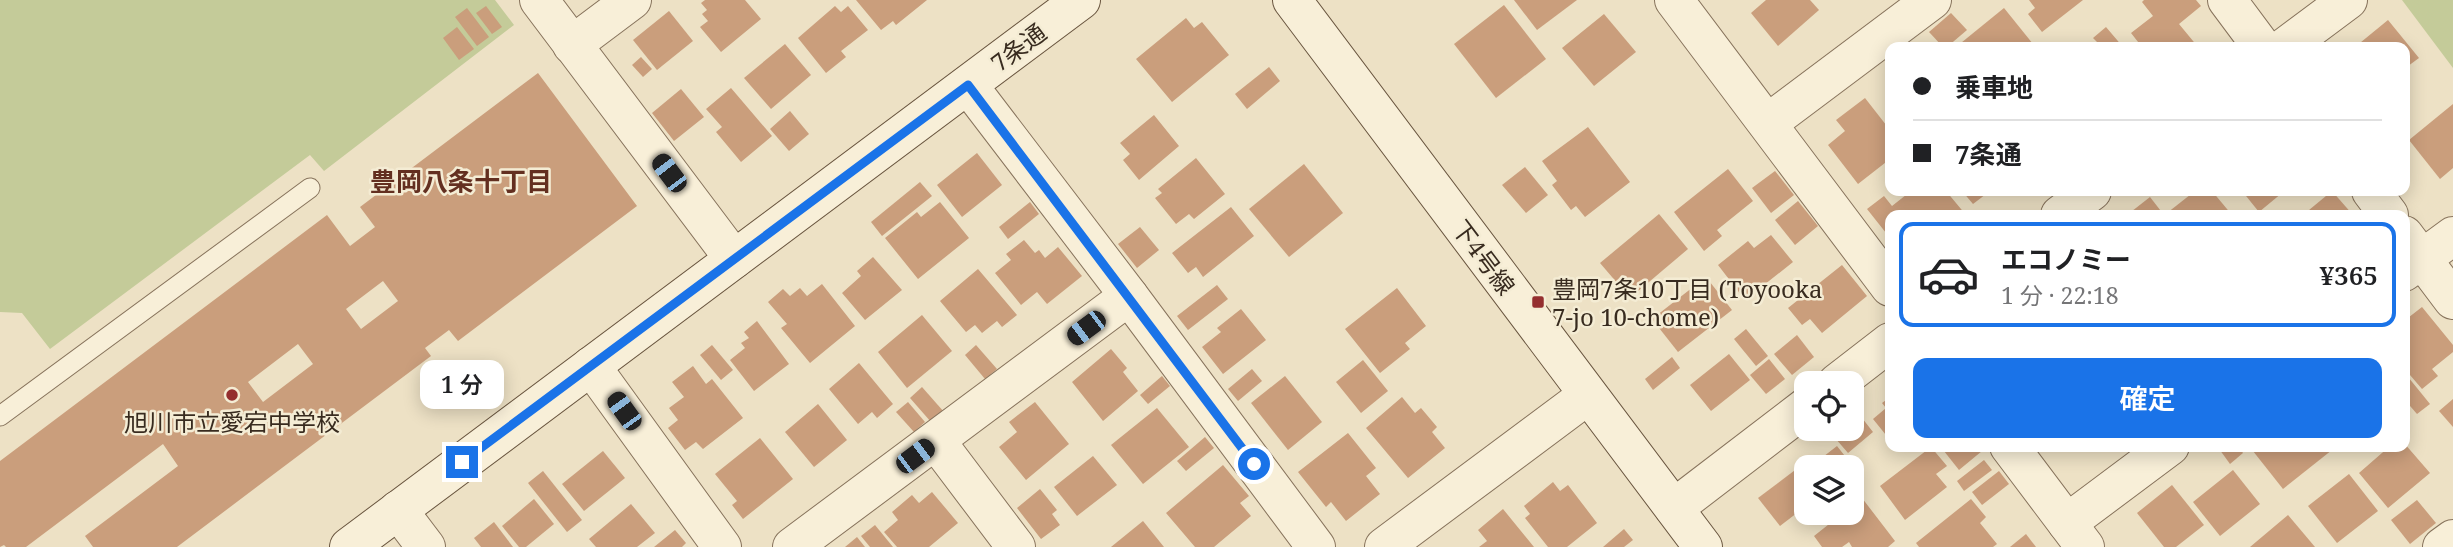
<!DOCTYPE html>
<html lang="ja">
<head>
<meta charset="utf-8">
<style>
  body { margin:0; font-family:"Noto Serif","Noto Sans JP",serif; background:#f2f2f2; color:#202124; height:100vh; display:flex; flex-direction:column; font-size:26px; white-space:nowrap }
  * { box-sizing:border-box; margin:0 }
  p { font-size:23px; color:#757577 }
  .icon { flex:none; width:38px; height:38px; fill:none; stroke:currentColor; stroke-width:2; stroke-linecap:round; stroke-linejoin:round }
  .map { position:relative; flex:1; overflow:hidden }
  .details { position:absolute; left:1885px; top:210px; width:525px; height:242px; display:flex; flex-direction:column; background:#fff; border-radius:14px; box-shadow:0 4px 18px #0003 }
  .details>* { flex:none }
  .guide { position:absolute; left:1885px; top:42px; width:525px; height:154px; border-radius:14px; box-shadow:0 4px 18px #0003; display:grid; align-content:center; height:154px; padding:0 28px; background:#fff }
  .tools { position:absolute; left:1794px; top:371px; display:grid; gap:14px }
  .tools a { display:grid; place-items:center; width:70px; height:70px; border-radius:14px; background:#fff; box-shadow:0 4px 18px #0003; font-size:35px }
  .end { position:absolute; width:32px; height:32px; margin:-16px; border:9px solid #1a73e8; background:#fff; box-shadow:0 0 0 4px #fff }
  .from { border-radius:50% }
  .bubble { position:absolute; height:49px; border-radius:14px; background:#fff; box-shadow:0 4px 18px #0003; font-size:23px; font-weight:600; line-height:49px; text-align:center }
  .car { position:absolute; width:21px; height:42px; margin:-21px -10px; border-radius:9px; box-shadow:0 0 5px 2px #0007; background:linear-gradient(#222 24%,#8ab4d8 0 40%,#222 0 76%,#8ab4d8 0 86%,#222 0) }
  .guide b { display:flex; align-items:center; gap:24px; height:66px; font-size:26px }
  .guide b+b { border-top:2px solid #e0e0e0 }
  .guide i { width:18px; height:18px; background:#202124 }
  ul { padding:12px 0 0; list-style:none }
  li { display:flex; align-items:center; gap:21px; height:105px; margin:0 14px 10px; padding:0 14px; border:4px solid #e0e0e0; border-radius:14px }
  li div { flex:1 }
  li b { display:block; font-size:26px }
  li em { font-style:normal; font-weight:600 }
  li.on { border-color:#1a73e8 }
  li>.icon { width:63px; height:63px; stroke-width:1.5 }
  .cta { display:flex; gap:14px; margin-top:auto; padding:14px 28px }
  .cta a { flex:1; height:80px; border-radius:14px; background:#1a73e8; color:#fff; font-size:28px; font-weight:600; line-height:80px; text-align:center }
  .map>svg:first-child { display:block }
  .green { fill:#c4cb99 }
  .building { fill:#ca9e7c; fill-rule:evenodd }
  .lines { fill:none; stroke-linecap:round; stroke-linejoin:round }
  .lane-casing { stroke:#87735c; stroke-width:21 }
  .street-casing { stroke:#87735c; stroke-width:40 }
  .secondary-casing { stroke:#69553f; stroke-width:40 }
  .lane { stroke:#f8efd8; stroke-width:19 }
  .street { stroke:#f8efd8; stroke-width:38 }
  .secondary { stroke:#f8efd8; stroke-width:38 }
  .route { stroke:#1a73e8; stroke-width:9 }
  .poi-dot { fill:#942e2e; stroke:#f4ecd4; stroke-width:2.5 }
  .labels { text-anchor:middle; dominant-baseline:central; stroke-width:5; stroke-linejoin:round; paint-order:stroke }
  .street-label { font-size:24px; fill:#382b1f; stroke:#f4ecd4 }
  .poi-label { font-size:24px; fill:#382b1f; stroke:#f4ecd4; text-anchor:start }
  .neighbourhood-label { font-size:26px; font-weight:bold; fill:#632f20; stroke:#f4ecd4 }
</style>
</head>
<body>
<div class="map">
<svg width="2453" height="547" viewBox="0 0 2453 547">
  <rect width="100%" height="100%" fill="#ede1c5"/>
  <g class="green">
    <path d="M0,0h495l19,25 -190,146 -14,-16 -260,194 -28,-36 -22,-1z"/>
    <path d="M2402,0h51v68z"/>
  </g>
  <g class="building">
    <path d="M705,0h40l16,19 -40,33 -21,-25 8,-6 -6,-7 5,-4 -6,-7z"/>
    <path d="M856,0h71l-31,25 -3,-4 -12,9z"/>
    <path d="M1514,0h63l-40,30z"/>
    <path d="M1766,0h44l9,10 -41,36 -27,-33z"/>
    <path d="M2029,0h54l-41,32 -14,-18 7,-6z"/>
    <path d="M2144,0h52l5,6 -22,18 19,23h-56l-11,-14 22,-17 -11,-14z"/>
    <path d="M1504,5l42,54 -50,39 -42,-54z"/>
    <path d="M486,6l16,21 -10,7 -16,-21z"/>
    <path d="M835,6l6,6 7,-6 20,24 -27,21 5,6 -20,16 -28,-35z"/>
    <path d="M467,8l22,29 -12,9 -22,-29z"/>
    <path d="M2004,8l29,36 -5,3h-72z"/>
    <path d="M669,11l24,30 -36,29 -24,-30z"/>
    <path d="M1951,13l16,17 -20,17h-4l-14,-15z"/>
    <path d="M1604,14l32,38 -42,34 -32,-38z"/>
    <path d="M1186,18l8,10 8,-6 27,33 -57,47 -36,-43z"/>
    <path d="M2388,20l31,38 -15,11v-22h-49z"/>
    <path d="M457,27l17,22 -15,11 -16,-22z"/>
    <path d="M2106,27l17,20h-33l7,-5 -4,-4z"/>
    <path d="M785,44l26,31 -40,34 -27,-31z"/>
    <path d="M641,57l11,12 -9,8 -11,-12z"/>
    <path d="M1269,67l11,14 -33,28 -12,-15z"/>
    <path d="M538,73l99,133 -179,135 -9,-11 -24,18 6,8 -254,191h-84l-8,-11 93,-70 -15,-22 -137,103h-20l-2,-2 -4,2v-86l327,-246 23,31 25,-19 -15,-20zM383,281l15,20 -37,28 -15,-20zM298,344l15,20 -50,38 -15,-20z"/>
    <path d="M731,88l41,48 -31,26 -25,-30 6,-5 -16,-18z"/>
    <path d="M681,89l23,28 -30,24 -22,-28z"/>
    <path d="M1865,98l25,32v29l-32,25 -30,-39 17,-14 -9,-11z"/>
    <path d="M2453,104v64l-13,11 -31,-39z"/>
    <path d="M790,111l19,23 -20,17 -19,-22z"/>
    <path d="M1154,115l25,31 -40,34 -16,-20 7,-6 -10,-11z"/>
    <path d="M1588,127l42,55 -45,35 -9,-11 -5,4 -19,-25 5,-4 -15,-20z"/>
    <path d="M977,153l25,32 -40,32 -25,-32z"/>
    <path d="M1196,158l29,36 -31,25 -5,-5 -13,10 -21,-26 7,-5 -4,-4z"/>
    <path d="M1304,164l39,49 -54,44 -40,-48z"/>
    <path d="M1525,167l23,28 -22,18 -24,-28z"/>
    <path d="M1728,169l25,32 -36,29 5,6 -18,15 -30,-39z"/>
    <path d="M1775,171l19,24 -23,18 -19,-25z"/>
    <path d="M920,182l12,14 -50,40 -11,-14z"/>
    <path d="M1911,191h35l20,24h-76v23l-23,-29 17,-13 8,10z"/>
    <path d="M1962,191h28l-17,13z"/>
    <path d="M2195,191h17l20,24h-63l-2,-2z"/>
    <path d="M2242,191h39l1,2 -23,19z"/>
    <path d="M2332,191l21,24h-50z"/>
    <path d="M2150,197l14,18h-37z"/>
    <path d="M1798,201l20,25 -23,19 -20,-25z"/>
    <path d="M940,202l29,36 -51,41 -33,-41 32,-26 4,5z"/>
    <path d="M1030,202l9,12 -31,25 -9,-12z"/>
    <path d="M1231,207l23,29 -51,41 -7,-10 -8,6 -16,-20z"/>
    <path d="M1659,214l29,35 -58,49 -30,-35z"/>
    <path d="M1140,227l19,23 -22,18 -19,-24z"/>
    <path d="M1771,235l22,27 -48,38 -27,-35 30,-24 6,7z"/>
    <path d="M1024,240l11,13 4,-3 6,8 13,-11 24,29 -35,28 -10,-12 -16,13 -26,-32 16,-13 -5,-6z"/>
    <path d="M873,257l29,33 -37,30 -23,-27 19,-17 -4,-5z"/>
    <path d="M1842,265l25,31 -45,37 -12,-14 -8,6 -14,-17z"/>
    <path d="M978,269l39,46 -15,12 -5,-6 -15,12 -7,-8 -9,7 -26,-31z"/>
    <path d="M1706,277l26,33 -54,42 -26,-33z"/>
    <path d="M822,284l33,42 -45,37 -29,-35 6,-4 -19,-22 15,-13 7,7 10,-8 7,8z"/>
    <path d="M1217,285l11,14 -40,31 -11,-14z"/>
    <path d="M1397,288l29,38 -21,17 5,6 -30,24 -35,-44z"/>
    <path d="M2422,307l31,38v7l-21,17 6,7 -16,13 -18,-21v-35l4,-2 -4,-10z"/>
    <path d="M1241,309l25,31 -43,34 -21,-27 19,-15 -4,-4z"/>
    <path d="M922,315l30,36 -45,37 -29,-36z"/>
    <path d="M757,321l32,43 -35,27 -24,-31 15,-12 -4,-5 8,-5 -5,-6z"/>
    <path d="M1746,329l22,27 -12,10 -22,-27z"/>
    <path d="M1797,335l17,22 -22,18 -18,-21z"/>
    <path d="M712,345l21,25 -12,10 -21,-25z"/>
    <path d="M976,345l21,24 -12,10 -20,-24z"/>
    <path d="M1111,349l16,19 -4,4 15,19 -35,30 -31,-39z"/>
    <path d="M1729,354l21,26 -39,31 -21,-26z"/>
    <path d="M1672,357l8,11 -27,22 -8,-11z"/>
    <path d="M1769,359l16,20 -19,15 -16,-19z"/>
    <path d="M1363,360l25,31 -27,22 -25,-31z"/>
    <path d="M859,363l34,41 -16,14 -5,-6 -14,12 -29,-35z"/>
    <path d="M693,366l13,18 6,-5 31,39 -40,31 -7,-7 -11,8 -17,-22 10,-8 -9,-12 15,-11 -12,-15z"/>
    <path d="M1252,369l10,12 -24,20 -10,-12z"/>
    <path d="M2404,372l26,32 -13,10 -13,-15z"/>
    <path d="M1162,376l8,10 -22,18 -8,-9z"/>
    <path d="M1285,376l37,46 -34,28 -37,-47z"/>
    <path d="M922,387l22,25 -13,10 -21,-24z"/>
    <path d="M1402,397l13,16 6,-5 16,19 -5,5 13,16 -37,30 -42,-50z"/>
    <path d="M1890,397v43l-17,-21 13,-11 -4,-5z"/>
    <path d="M2453,399v28l-14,-16z"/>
    <path d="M908,402l17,20 -11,10 -18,-20z"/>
    <path d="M1035,402l34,42 -43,36 -27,-33 18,-15 -8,-10z"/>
    <path d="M818,404l29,36 -33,27 -29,-35z"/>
    <path d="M1157,408l32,39 -46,37 -32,-39z"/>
    <path d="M1855,409l18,23 -25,21 -19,-22 3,-2h20v-17z"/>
    <path d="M1348,433l28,35 -10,8 14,18 -34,27 -15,-19 -5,5 -28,-35z"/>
    <path d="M1205,437l9,11 -28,23 -9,-10z"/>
    <path d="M760,438l33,41 -50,40 -11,-14 5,-4 -22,-27z"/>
    <path d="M2404,443l26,30 -42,35 -29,-35 31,-27h14z"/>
    <path d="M1837,446l26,33 -11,9v-21h-42z"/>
    <path d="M1940,446h38l4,5 -23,19z"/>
    <path d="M2217,446h21l5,7 -13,11z"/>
    <path d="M2249,446h80l3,4 -49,39z"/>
    <path d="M1931,447l16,19 -11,8 11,13 -42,33 -25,-34z"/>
    <path d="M603,451l22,27 -41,33 -22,-27z"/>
    <path d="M1093,456l24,29 -40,31 -23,-29z"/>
    <path d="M1984,460l8,10 -28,21 -7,-10z"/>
    <path d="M1803,464l3,3v39l-26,20 -22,-28z"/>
    <path d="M1223,465l26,31 -9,7 11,13 -37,31h-19l-29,-34z"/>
    <path d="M2233,470l27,34 -40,32 -27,-34z"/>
    <path d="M543,471l39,49 -15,12 -39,-49z"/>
    <path d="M1999,471l10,13 -27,21 -10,-13z"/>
    <path d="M2349,474l29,37 -41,32 -29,-37z"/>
    <path d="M1553,482l7,9 8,-6 29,38 -30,24h-19l-23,-29 5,-4 -6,-8z"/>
    <path d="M2172,485l32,40 -28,22h-12l-27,-34z"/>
    <path d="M1040,489l17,21 -5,4 8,11 -19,14 -24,-31z"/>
    <path d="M932,492l26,31 -29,24h-32l-13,-15 14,-12 -6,-8 20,-17 7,8z"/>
    <path d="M1862,498l33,43 -7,6h-36l-3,-5 -7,5h-20l-8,-11 29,-23h9v-7z"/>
    <path d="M534,499l20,25 -28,23h-7l-17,-21z"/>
    <path d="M1971,499l15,18 -6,6 17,21 -4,3h-74l-3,-4z"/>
    <path d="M2417,500l19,23 -26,21 -19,-24z"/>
    <path d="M631,504l24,29 -18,14h-41l-7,-8z"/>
    <path d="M1503,509l31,38h-55l8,-6 -9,-11z"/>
    <path d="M2288,515l27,32h-65z"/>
    <path d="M1143,521l21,26h-53z"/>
    <path d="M494,522l19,25h-32l-7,-9z"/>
    <path d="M875,525l18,22h-23l-9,-11z"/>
    <path d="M1624,529l9,11 -9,7h-21z"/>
    <path d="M675,530l11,13 -4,4h-28z"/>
    <path d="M2026,534l10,13h-26z"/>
    <path d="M857,537l8,10h-20z"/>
  </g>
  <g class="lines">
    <defs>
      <path id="lane" d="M0,416l310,-228"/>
      <g id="street">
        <path d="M539,0l195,259"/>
        <path d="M1674,0l216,287"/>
        <path d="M2227,0l35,47"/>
        <path d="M572,45l60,-45"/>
        <path d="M2285,47l63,-47"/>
        <path d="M968,85l161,211 187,251"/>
        <path d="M1768,123l164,-123"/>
        <path d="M2371,191l18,24"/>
        <path d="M2060,215l32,-24"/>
        <path d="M2404,235l49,65"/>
        <path d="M2404,272l49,-36"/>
        <path d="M591,366l131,181"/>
        <path d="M1837,383l53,-41"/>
        <path d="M936,441l80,106"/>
        <path d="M2009,446l76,101"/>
        <path d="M1674,508l132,-101"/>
        <path d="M398,510l28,37"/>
        <path d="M2067,523l103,-77"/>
        <path d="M792,547l337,-251"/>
        <path d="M1384,547l204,-152"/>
        <path d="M2442,547l11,-8"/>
      </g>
      <g id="secondary">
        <path d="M1292,0l411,547"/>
        <path d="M349,547l732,-547"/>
      </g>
    </defs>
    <use href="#lane" class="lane-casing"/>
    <use href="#street" class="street-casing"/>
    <use href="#secondary" class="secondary-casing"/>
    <use href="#lane" class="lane"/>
    <use href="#street" class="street"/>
    <use href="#secondary" class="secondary"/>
  </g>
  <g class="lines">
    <path class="route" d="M462,462l506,-377 286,379"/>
  </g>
  <g class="poi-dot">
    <rect x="1531" y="295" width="14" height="14" rx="3.5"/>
    <circle cx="232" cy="395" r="7"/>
  </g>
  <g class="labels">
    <g class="street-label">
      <text transform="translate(1018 47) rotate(-37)">7条通</text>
      <text transform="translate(1484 257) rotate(53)">下4号線</text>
    </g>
    <g class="poi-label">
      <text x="1552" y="288">豊岡7条10丁目 (Toyooka<tspan x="1552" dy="28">7-jo 10-chome)</tspan></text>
      <text x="232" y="421" text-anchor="middle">旭川市立愛宕中学校</text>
    </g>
    <g class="neighbourhood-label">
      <text x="461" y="181">豊岡八条十丁目</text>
    </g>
  </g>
</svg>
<div class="tools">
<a><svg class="icon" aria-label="locate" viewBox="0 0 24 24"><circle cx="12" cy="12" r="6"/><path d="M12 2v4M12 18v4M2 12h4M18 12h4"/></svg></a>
<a><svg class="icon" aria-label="layers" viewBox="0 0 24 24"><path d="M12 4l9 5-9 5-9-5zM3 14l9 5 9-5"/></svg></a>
</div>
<i class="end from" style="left:1254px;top:464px"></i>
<i class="end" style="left:462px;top:462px"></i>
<div class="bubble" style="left:420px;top:360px;width:84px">1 分</div>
<i class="car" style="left:669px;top:173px;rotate:323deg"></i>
<i class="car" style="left:1086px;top:328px;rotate:233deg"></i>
<i class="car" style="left:624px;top:411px;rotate:324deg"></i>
<i class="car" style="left:915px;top:456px;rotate:53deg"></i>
<div class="guide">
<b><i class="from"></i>乗車地</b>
<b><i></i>7条通</b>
</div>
<section class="details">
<ul>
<li class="on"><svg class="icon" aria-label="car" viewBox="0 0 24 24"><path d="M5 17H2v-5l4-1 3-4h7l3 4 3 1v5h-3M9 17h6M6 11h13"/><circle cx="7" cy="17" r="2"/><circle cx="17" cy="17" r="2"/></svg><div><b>エコノミー</b><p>1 分 · 22:18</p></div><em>¥365</em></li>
</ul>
<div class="cta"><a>確定</a></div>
</section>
</div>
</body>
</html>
